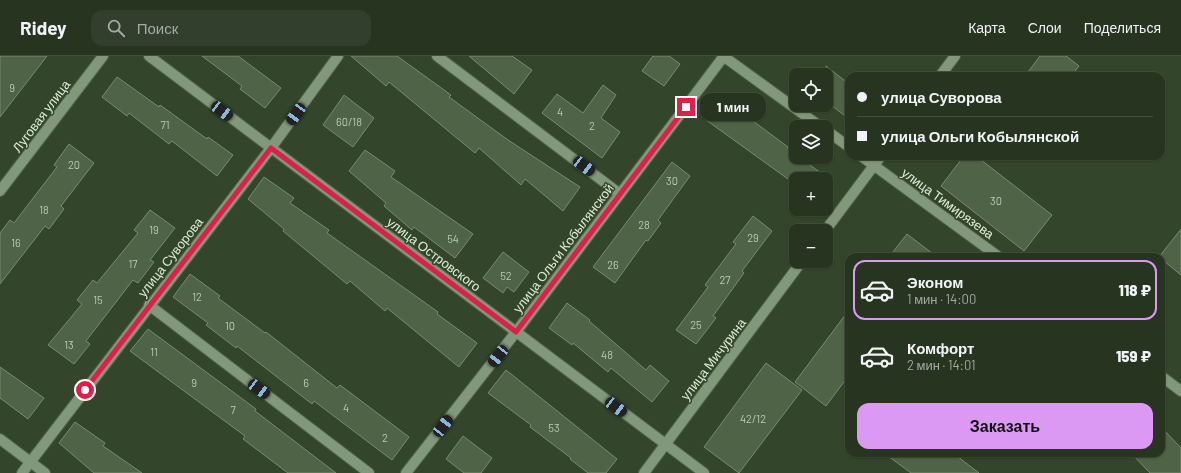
<!DOCTYPE html>
<html lang="ru">
<head>
<meta charset="utf-8">
<style>
  body { margin:0; font-family:Barlow,sans-serif; background:#323f2d; color:#f1f3f6; height:100vh; display:flex; flex-direction:column; font-size:15px; white-space:nowrap }
  * { box-sizing:border-box; margin:0 }
  p { font-size:13px; color:#a4aaa5 }
  .icon { flex:none; width:22px; height:22px; fill:none; stroke:currentColor; stroke-width:2; stroke-linecap:round; stroke-linejoin:round }
  .map { position:relative; flex:1; overflow:hidden }
  .panel { position:absolute; left:845px; top:197px; width:320px; height:204px; display:flex; flex-direction:column; background:#263420; border-radius:12px; box-shadow:0 1px 3px #0004,0 0 0 1px #424f3e }
  .panel>* { flex:none }
  .banner { position:absolute; left:845px; top:16px; width:320px; height:88px; border-radius:12px; box-shadow:0 1px 3px #0004,0 0 0 1px #424f3e; display:grid; align-content:center; height:88px; padding:0 12px; background:#263420 }
  .buttons { position:absolute; left:789px; top:12px; display:grid; gap:8px }
  .buttons a { display:grid; place-items:center; width:44px; height:44px; border-radius:8px; background:#263420; box-shadow:0 1px 3px #0004,0 0 0 1px #424f3e; font-size:20px }
  .end { position:absolute; width:18px; height:18px; margin:-9px; border:5px solid #e11d48; background:#fff; box-shadow:0 0 0 2px #fff }
  .from { border-radius:50% }
  .bubble { position:absolute; height:28px; border-radius:12px; background:#263420; box-shadow:0 1px 3px #0004,0 0 0 1px #424f3e; font-size:13px; font-weight:800; line-height:28px; text-align:center }
  .car { position:absolute; width:12px; height:24px; margin:-12px -6px; border-radius:5px; box-shadow:0 0 3px 1px #0007; background:linear-gradient(#222 24%,#8ab4d8 0 40%,#222 0 76%,#8ab4d8 0 86%,#222 0) }
  .banner b { display:flex; align-items:center; gap:14px; height:38px; font-size:15px }
  .banner b+b { border-top:1px solid #424f3e }
  .banner i { width:10px; height:10px; background:#f1f3f6 }
  ul { padding:7px 0 0; list-style:none }
  li { display:flex; align-items:center; gap:12px; height:60px; margin:0 8px 6px; padding:0 4px; border:2px solid transparent; border-radius:12px }
  li div { flex:1 }
  li b { display:block; font-size:15px }
  li em { font-style:normal; font-weight:800 }
  li.selected { border-color:#dc99f4 }
  li>.icon { width:36px; height:36px; stroke-width:1.5 }
  .primary-button { display:flex; gap:8px; margin-top:auto; padding:8px 12px }
  .primary-button a { flex:1; height:46px; border-radius:12px; background:#dc99f4; color:#111; font-size:16px; font-weight:800; line-height:46px; text-align:center }
  header { display:flex; align-items:center; gap:24px; box-sizing:border-box; height:56px; padding:0 20px; background:#263420; border-bottom:1px solid #424f3e }
  header strong { font-size:19px }
  nav { display:flex; gap:22px; margin-inline-start:auto; font-size:14px }
  .search { width:280px; height:36px; background:#323f2d; display:flex; align-items:center; gap:10px; box-sizing:border-box; padding:0 14px; border-radius:12px; color:#a4aaa5; font-size:15px }
  .map>svg:first-child { display:block }
  .building { fill:#4f6347; stroke:#778c6e }
  .lines { fill:none; stroke-linecap:round; stroke-linejoin:round }
  .minor-casing { stroke:#51614a; stroke-width:12 }
  .tertiary-casing { stroke:#51614a; stroke-width:12 }
  .minor { stroke:#82987a; stroke-width:10 }
  .tertiary { stroke:#82987a; stroke-width:10 }
  .route { stroke:#e11d48; stroke-width:5 }
  .labels { text-anchor:middle; dominant-baseline:central; stroke-width:3; stroke-linejoin:round; paint-order:stroke }
  .number-label { font-size:11px; fill:#bbc9b6 }
  .street-label { font-size:13px; fill:#dfebdb; stroke:#33462b }
</style>
</head>
<body>
<header>
<strong>Ridey</strong>
<div class="search"><svg class="icon" aria-label="search" viewBox="0 0 24 24"><circle cx="10" cy="10" r="6"/><path d="M15 15l6 6"/></svg>Поиск</div>
<nav><a>Карта</a><a>Слои</a><a>Поделиться</a></nav>
</header>
<div class="map">
<svg width="1181" height="417" viewBox="0 0 1181 417">
  <rect width="100%" height="100%" fill="#33462b"/>
  <g class="building">
    <path d="M0,0h47l-47,61z"/>
    <path d="M202,0h36l43,32 -16,20 -25,-19 2,-3z"/>
    <path d="M351,0h46l54,39 -2,2 59,43 72,47 -17,24 -38,-32 -4,6 -42,-37 -4,5 -86,-71 -3,4z"/>
    <path d="M469,0h43l20,14 -18,24z"/>
    <path d="M653,0h16l11,8 -16,22 -22,-15z"/>
    <path d="M1040,0h26l13,10 -8,10h-46z"/>
    <path d="M826,10l23,18v35l-23,-18z"/>
    <path d="M117,21l42,30 1,-2 47,34 1,-2 25,18 -16,21 -45,-35 -3,3 -40,-31 -2,3 -25,-19z"/>
    <path d="M603,29l13,10 -15,23 19,14 -18,26 -60,-45 15,-19 26,19z"/>
    <path d="M344,39l30,23 -21,29 -30,-22z"/>
    <path d="M722,42l66,49v2l8,6v2h3l30,22h-41l-82,-59z"/>
    <path d="M69,88l25,19 -33,43 3,3 -15,20 -4,-3 -45,58v-51l10,-13 4,3 43,-56 -3,-2z"/>
    <path d="M365,94l30,21 -4,6 82,57 -18,24 -41,-31 -2,3 -28,-24 2,-3 -37,-32z"/>
    <path d="M964,100h12l76,59 -28,36 -83,-65z"/>
    <path d="M672,106l18,14 -32,44 3,3 -13,18 -2,-1 -31,43 -22,-16z"/>
    <path d="M264,121l30,21 -4,5 39,27 -2,3 111,79 -1,2 40,29 -18,24 -72,-59 -2,3 -35,-30 -3,3 -64,-53 1,-2 -36,-30z"/>
    <path d="M150,154l25,18 -25,32 4,2 -16,21 -5,-3 -47,61 4,3 -16,20 -26,-19 34,-41 -5,-4 16,-20 4,3 41,-50 -4,-3z"/>
    <path d="M753,160l19,15 -30,40 2,2 -31,43 3,2 -20,26 -20,-14 32,-43 -3,-2 31,-41 -3,-2z"/>
    <path d="M1181,173v46l-22,-18z"/>
    <path d="M907,178l30,23h-48z"/>
    <path d="M503,196l26,20 -15,20 -7,-5 -4,6 -20,-15z"/>
    <path d="M190,218l30,22 -2,2 47,35 1,-1 71,56 3,-3 69,52 -17,23 -78,-59 -2,3 -75,-58 -1,2 -30,-23 2,-2 -35,-26z"/>
    <path d="M567,247l23,17 -1,1 57,49 4,-5 19,16 -17,21 -41,-34 -3,4 -35,-29 -1,2 -23,-17z"/>
    <path d="M849,254v65l-23,31 -31,-24z"/>
    <path d="M148,273l108,80 -1,2 81,62h-48l-45,-34 2,-3 -115,-85z"/>
    <path d="M766,307l36,27 -63,83 -35,-26z"/>
    <path d="M0,311l44,31 -16,21 -28,-21z"/>
    <path d="M506,314l111,89 -11,14h-18l-18,-14 1,-1 -41,-31 1,-2 -43,-32z"/>
    <path d="M75,366l30,21 -2,3 39,27h-48l-35,-30z"/>
    <path d="M1161,371l20,21v25h-31l-19,-20h30z"/>
    <path d="M463,380l29,22 -11,15h-17l-18,-14z"/>
    <path d="M884,397h69l26,20h-68z"/>
  </g>
  <g class="lines">
    <defs>
      <g id="minor">
        <path d="M149,0l555,417"/>
        <path d="M437,0l183,138"/>
        <path d="M723,0l98,71"/>
        <path d="M940,20l15,-20"/>
        <path d="M826,74l23,17"/>
        <path d="M861,100l138,101"/>
        <path d="M825,175l56,-75"/>
        <path d="M149,249l220,168"/>
        <path d="M1161,320l20,15"/>
        <path d="M0,383l45,34"/>
        <path d="M22,417l249,-325 67,-92"/>
        <path d="M406,417l110,-141 208,-276"/>
        <path d="M644,417l158,-212"/>
      </g>
      <path id="tertiary" d="M0,135l103,-135"/>
    </defs>
    <use href="#minor" class="minor-casing"/>
    <use href="#tertiary" class="tertiary-casing"/>
    <use href="#minor" class="minor"/>
    <use href="#tertiary" class="tertiary"/>
  </g>
  <g class="lines">
    <path class="route" d="M85,334l186,-242 245,184 170,-225"/>
  </g>
  <g class="labels">
    <g class="number-label">
      <text x="12" y="31">9</text>
      <text x="560" y="55">4</text>
      <text x="349" y="65">60/18</text>
      <text x="165" y="68">71</text>
      <text x="592" y="69">2</text>
      <text x="74" y="108">20</text>
      <text x="672" y="124">30</text>
      <text x="996" y="144">30</text>
      <text x="44" y="153">18</text>
      <text x="644" y="168">28</text>
      <text x="154" y="173">19</text>
      <text x="753" y="181">29</text>
      <text x="453" y="182">54</text>
      <text x="16" y="186">16</text>
      <text x="133" y="207">17</text>
      <text x="613" y="208">26</text>
      <text x="506" y="219">52</text>
      <text x="725" y="223">27</text>
      <text x="197" y="240">12</text>
      <text x="98" y="243">15</text>
      <text x="696" y="268">25</text>
      <text x="230" y="269">10</text>
      <text x="69" y="288">13</text>
      <text x="154" y="295">11</text>
      <text x="607" y="298">48</text>
      <text x="194" y="326">9</text>
      <text x="306" y="326">6</text>
      <text x="346" y="351">4</text>
      <text x="233" y="353">7</text>
      <text x="753" y="362">42/12</text>
      <text x="554" y="371">53</text>
      <text x="385" y="381">2</text>
    </g>
    <g class="street-label">
      <text transform="translate(41 60) rotate(-53)">Луговая улица</text>
      <text transform="translate(948 147) rotate(36)">улица Тимирязева</text>
      <text transform="translate(563 192) rotate(-53)">улица Ольги Кобылянской</text>
      <text transform="translate(434 198) rotate(37)">улица Островского</text>
      <text transform="translate(170 201) rotate(-52)">улица Суворова</text>
      <text transform="translate(713 303) rotate(-53)">улица Мичурина</text>
    </g>
  </g>
</svg>
<div class="buttons">
<a><svg class="icon" aria-label="locate" viewBox="0 0 24 24"><circle cx="12" cy="12" r="6"/><path d="M12 2v4M12 18v4M2 12h4M18 12h4"/></svg></a>
<a><svg class="icon" aria-label="layers" viewBox="0 0 24 24"><path d="M12 4l9 5-9 5-9-5zM3 14l9 5 9-5"/></svg></a>
<a>+</a>
<a>−</a>
</div>
<i class="end from" style="left:85px;top:334px"></i>
<i class="end" style="left:686px;top:51px"></i>
<div class="bubble" style="left:700px;top:37px;width:66px">1 мин</div>
<i class="car" style="left:222px;top:55px;rotate:127deg"></i>
<i class="car" style="left:296px;top:58px;rotate:216deg"></i>
<i class="car" style="left:584px;top:110px;rotate:127deg"></i>
<i class="car" style="left:498px;top:300px;rotate:218deg"></i>
<i class="car" style="left:259px;top:333px;rotate:127deg"></i>
<i class="car" style="left:616px;top:351px;rotate:127deg"></i>
<i class="car" style="left:443px;top:370px;rotate:38deg"></i>
<div class="banner">
<b><i class="from"></i>улица Суворова</b>
<b><i></i>улица Ольги Кобылянской</b>
</div>
<section class="panel">
<ul>
<li class="selected"><svg class="icon" aria-label="car" viewBox="0 0 24 24"><path d="M5 17H2v-5l4-1 3-4h7l3 4 3 1v5h-3M9 17h6M6 11h13"/><circle cx="7" cy="17" r="2"/><circle cx="17" cy="17" r="2"/></svg><div><b>Эконом</b><p>1 мин · 14:00</p></div><em>118 ₽</em></li>
<li><svg class="icon" aria-label="car" viewBox="0 0 24 24"><path d="M5 17H2v-5l4-1 3-4h7l3 4 3 1v5h-3M9 17h6M6 11h13"/><circle cx="7" cy="17" r="2"/><circle cx="17" cy="17" r="2"/></svg><div><b>Комфорт</b><p>2 мин · 14:01</p></div><em>159 ₽</em></li>
</ul>
<div class="primary-button"><a>Заказать</a></div>
</section>
</div>
</body>
</html>
